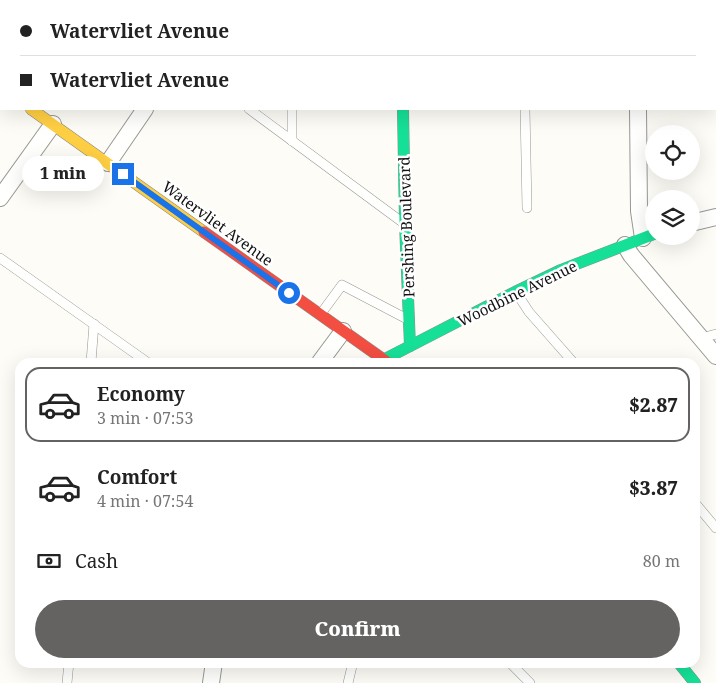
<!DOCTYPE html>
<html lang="en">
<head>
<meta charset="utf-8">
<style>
  body { margin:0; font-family:"Noto Serif",serif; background:#f6f6f6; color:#222; height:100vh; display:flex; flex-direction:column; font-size:19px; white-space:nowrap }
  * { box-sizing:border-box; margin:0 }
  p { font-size:16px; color:#767676 }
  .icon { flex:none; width:28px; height:28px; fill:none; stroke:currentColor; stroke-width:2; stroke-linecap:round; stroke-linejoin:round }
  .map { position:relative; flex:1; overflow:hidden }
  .side { position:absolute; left:15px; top:358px; width:685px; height:310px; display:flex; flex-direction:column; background:#fff; border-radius:15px; box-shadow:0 5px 20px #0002 }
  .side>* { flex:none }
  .banner { position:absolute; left:0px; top:0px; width:716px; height:110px; box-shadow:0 5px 20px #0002; display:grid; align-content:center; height:110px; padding:0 20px; background:#fff }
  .controls { position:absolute; left:645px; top:125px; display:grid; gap:10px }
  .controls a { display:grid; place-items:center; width:55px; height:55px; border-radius:50%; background:#fff; box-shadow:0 5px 20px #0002; font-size:25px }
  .end { position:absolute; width:22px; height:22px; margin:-11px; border:6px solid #1a73e8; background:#fff; box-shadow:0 0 0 2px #fff }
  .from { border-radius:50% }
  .bubble { position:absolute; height:35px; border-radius:18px; background:#fff; box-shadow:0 5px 20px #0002; font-size:16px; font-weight:800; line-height:35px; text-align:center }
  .banner b { display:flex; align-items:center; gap:18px; height:48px; font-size:19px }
  .banner b+b { border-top:1px solid #e0e0e0 }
  .banner i { width:12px; height:12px; background:#222 }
  ul { padding:9px 0 0; list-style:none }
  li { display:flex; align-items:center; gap:15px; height:75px; margin:0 10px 8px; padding:0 10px; border:2px solid transparent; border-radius:15px }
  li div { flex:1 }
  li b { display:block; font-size:19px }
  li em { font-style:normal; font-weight:800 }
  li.current { border-color:#646362 }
  li>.icon { width:45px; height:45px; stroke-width:1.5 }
  .pay { display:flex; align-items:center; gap:12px; height:55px; padding:0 20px; font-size:19px }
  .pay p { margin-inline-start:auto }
  .action { display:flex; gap:10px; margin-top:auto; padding:10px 20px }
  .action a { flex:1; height:58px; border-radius:30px; background:#646362; color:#fff; font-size:20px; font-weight:800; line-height:58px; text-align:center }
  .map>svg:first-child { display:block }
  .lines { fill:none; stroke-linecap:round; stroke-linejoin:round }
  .lane-casing { stroke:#979795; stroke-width:10 }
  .street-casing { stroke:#979795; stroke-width:18 }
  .fast-casing { stroke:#8e8d8b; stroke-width:12 }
  .slow-casing { stroke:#8e8d8b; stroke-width:12 }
  .jam-casing { stroke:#8e8d8b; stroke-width:12 }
  .lane { stroke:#fffffe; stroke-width:9 }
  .street { stroke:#fffffe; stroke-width:16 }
  .fast { stroke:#16e098; stroke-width:11 }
  .slow { stroke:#ffcf43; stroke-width:11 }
  .jam { stroke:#f24e42; stroke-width:11 }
  .route { stroke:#1a73e8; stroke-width:6 }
  .labels { text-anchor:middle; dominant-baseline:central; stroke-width:5; stroke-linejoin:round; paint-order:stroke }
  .street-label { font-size:15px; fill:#111; stroke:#fff }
</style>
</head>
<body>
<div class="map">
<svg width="716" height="683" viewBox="0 0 716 683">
  <rect width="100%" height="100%" fill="#fdfcf7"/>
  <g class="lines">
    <defs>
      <g id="lane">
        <path d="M102,0l2,1"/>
        <path d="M290,0v1"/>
        <path d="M524,0v1"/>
        <path d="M715,102h1"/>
        <path d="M249,109l153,113"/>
        <path d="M292,109v32"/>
        <path d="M525,109l2,99"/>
        <path d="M0,258l147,104"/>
        <path d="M516,292l13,20 44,50"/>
        <path d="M320,315l22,-30 65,34"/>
        <path d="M701,338l15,-4"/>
        <path d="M91,362l3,-38"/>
        <path d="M695,503l21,25"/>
        <path d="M509,662l21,21"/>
        <path d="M67,683l2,-21"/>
        <path d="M348,683l5,-21"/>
      </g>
      <g id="street">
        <path d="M175,0v1"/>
        <path d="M402,0v1"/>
        <path d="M637,0v1"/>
        <path d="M638,109l1,102 4,27"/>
        <path d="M108,163l37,-54"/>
        <path d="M0,198l53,-74"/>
        <path d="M691,223l25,-6"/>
        <path d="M625,245l6,10 85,101"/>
        <path d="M320,362l23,-31"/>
        <path d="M211,683l3,-21"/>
      </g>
      <g id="fast">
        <path d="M0,86l1,1"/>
        <path d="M403,109l2,114 5,123"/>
        <path d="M383,360l132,-68 46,-22 93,-36"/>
        <path d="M678,662l17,21"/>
      </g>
      <path id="slow" d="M31,109l173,123"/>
      <path id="jam" d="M204,232l183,130"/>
    </defs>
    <use href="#lane" class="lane-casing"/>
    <use href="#street" class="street-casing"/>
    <use href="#fast" class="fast-casing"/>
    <use href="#slow" class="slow-casing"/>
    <use href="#jam" class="jam-casing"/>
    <use href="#lane" class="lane"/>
    <use href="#street" class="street"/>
    <use href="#fast" class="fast"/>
    <use href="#slow" class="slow"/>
    <use href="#jam" class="jam"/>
  </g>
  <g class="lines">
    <path class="route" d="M123,174l166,119"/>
  </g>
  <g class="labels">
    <g class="street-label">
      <text transform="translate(218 223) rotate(36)">Watervliet Avenue</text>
      <text transform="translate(406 227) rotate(-92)">Pershing Boulevard</text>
      <text transform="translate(517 293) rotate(-26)">Woodbine Avenue</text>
    </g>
  </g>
</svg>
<div class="controls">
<a><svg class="icon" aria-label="locate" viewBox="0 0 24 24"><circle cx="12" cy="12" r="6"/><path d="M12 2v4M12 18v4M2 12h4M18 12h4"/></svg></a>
<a><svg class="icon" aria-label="layers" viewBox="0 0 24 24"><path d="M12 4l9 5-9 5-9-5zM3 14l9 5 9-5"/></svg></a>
</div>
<i class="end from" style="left:289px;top:293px"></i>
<i class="end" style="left:123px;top:174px"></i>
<div class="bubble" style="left:22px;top:156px;width:82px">1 min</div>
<div class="banner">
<b><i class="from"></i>Watervliet Avenue</b>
<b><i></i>Watervliet Avenue</b>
</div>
<section class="side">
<ul>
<li class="current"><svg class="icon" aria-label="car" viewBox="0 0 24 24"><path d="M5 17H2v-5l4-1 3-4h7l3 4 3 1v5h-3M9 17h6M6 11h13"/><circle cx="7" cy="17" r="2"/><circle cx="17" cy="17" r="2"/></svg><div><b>Economy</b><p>3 min · 07:53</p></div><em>$2.87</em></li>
<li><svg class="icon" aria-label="car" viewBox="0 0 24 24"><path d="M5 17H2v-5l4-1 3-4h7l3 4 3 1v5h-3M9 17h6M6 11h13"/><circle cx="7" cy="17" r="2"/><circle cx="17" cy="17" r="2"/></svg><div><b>Comfort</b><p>4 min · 07:54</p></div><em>$3.87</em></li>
</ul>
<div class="pay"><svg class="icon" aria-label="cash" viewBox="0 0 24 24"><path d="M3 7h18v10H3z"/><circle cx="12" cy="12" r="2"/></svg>Cash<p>80 m</p></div>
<div class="action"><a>Confirm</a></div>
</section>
</div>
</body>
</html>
